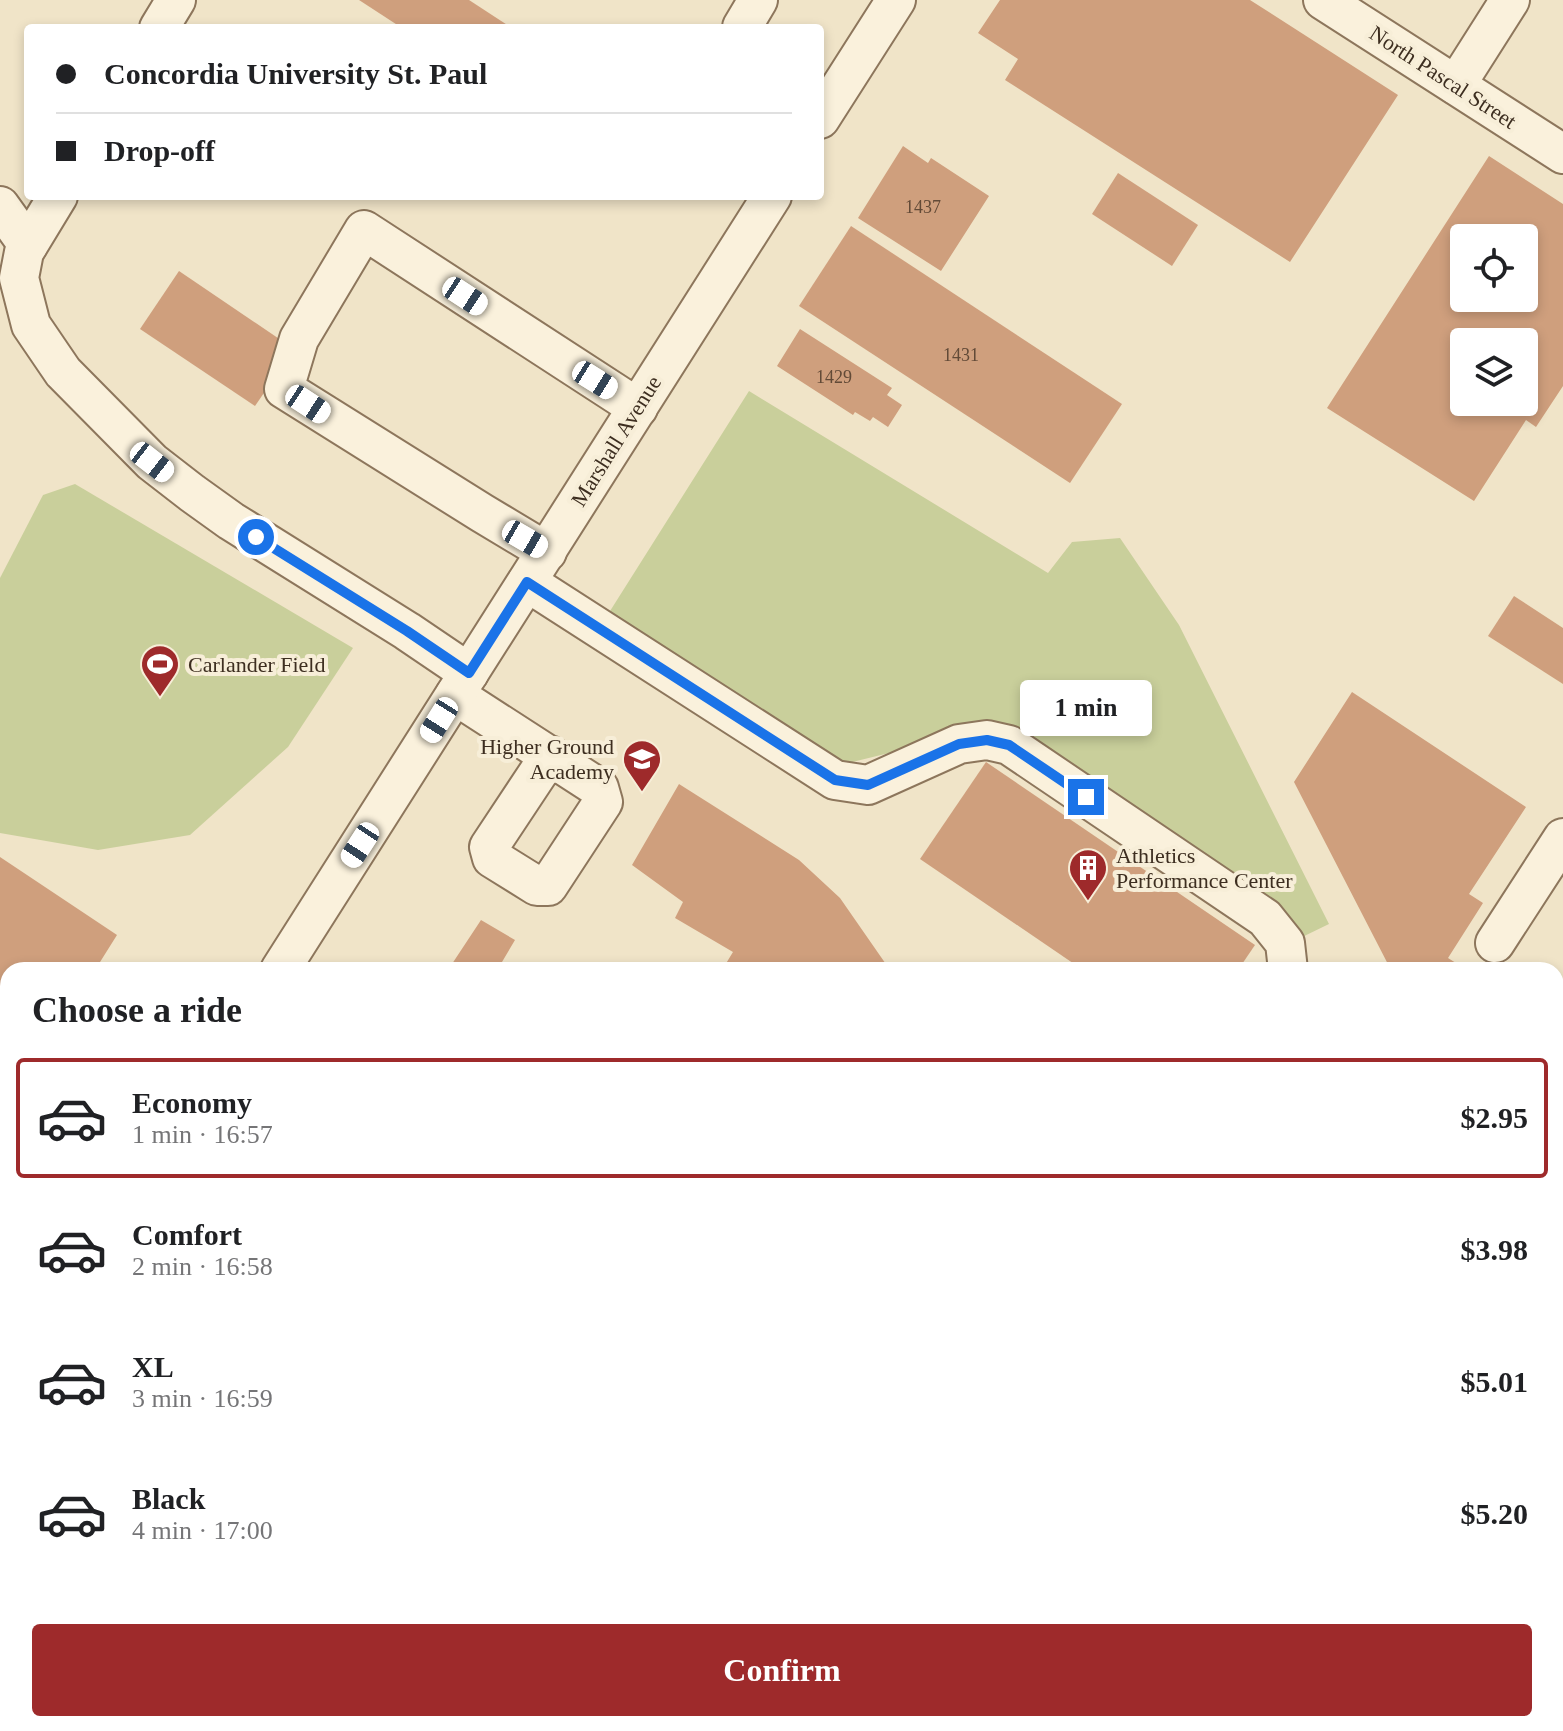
<!DOCTYPE html>
<html lang="en">
<head>
<meta charset="utf-8">
<style>
  body { margin:0; font-family:"Times New Roman",serif; background:#f2f2f2; color:#202124; height:100vh; display:flex; flex-direction:column; font-size:30px; white-space:nowrap }
  * { box-sizing:border-box; margin:0 }
  p { font-size:26px; color:#757577 }
  .icon { flex:none; width:44px; height:44px; fill:none; stroke:currentColor; stroke-width:2; stroke-linecap:round; stroke-linejoin:round }
  .map { position:relative; flex:1; overflow:hidden }
  .sheet { position:absolute; left:0px; top:962px; width:1564px; height:770px; display:flex; flex-direction:column; background:#fff; border-radius:24px 24px 0 0; box-shadow:0 4px 12px #0003 }
  .sheet>* { flex:none }
  .banner { position:absolute; left:24px; top:24px; width:800px; height:176px; border-radius:8px; box-shadow:0 4px 12px #0003; display:grid; align-content:center; height:176px; padding:0 32px; background:#fff }
  .controls { position:absolute; left:1450px; top:224px; display:grid; gap:16px }
  .controls a { display:grid; place-items:center; width:88px; height:88px; border-radius:8px; background:#fff; box-shadow:0 4px 12px #0003; font-size:40px }
  .end { position:absolute; width:36px; height:36px; margin:-18px; border:10px solid #1a73e8; background:#fff; box-shadow:0 0 0 4px #fff }
  .from { border-radius:50% }
  .bubble { position:absolute; height:56px; border-radius:8px; background:#fff; box-shadow:0 4px 12px #0003; font-size:26px; font-weight:700; line-height:56px; text-align:center }
  .car { position:absolute; width:24px; height:48px; margin:-24px -12px; border-radius:10px; box-shadow:0 0 6px 2px #0007; background:linear-gradient(#fff 24%,#345 0 40%,#fff 0 76%,#345 0 86%,#fff 0) }
  .banner b { display:flex; align-items:center; gap:28px; height:76px; font-size:30px }
  .banner b+b { border-top:2px solid #e0e0e0 }
  .banner i { width:20px; height:20px; background:#202124 }
  ul { padding:0; list-style:none }
  li { display:flex; align-items:center; gap:24px; height:120px; margin:0 16px 12px; padding:0 16px; border:4px solid transparent; border-radius:8px }
  li div { flex:1 }
  li b { display:block; font-size:30px }
  li em { font-style:normal; font-weight:700 }
  li.current { border-color:#9e2a2b }
  li>.icon { width:72px; height:72px; stroke-width:1.5 }
  h2 { padding:0 32px; font-size:36px; line-height:96px }
  .cta { display:flex; gap:16px; margin-top:auto; padding:16px 32px }
  .cta a { flex:1; height:92px; border-radius:8px; background:#9e2a2b; color:#fff; font-size:32px; font-weight:700; line-height:92px; text-align:center }
  .map>svg:first-child { display:block }
  .green { fill:#c9cf9b }
  .building { fill:#cf9f7d; fill-rule:evenodd }
  .lines { fill:none; stroke-linecap:round; stroke-linejoin:round }
  .minor-casing { stroke:#8d765c; stroke-width:42 }
  .minor { stroke:#faf1dc; stroke-width:38 }
  .route { stroke:#1a73e8; stroke-width:10 }
  .labels { text-anchor:middle; dominant-baseline:central; stroke-width:8; stroke-linejoin:round; paint-order:stroke }
  .number-label { font-size:18px; fill:#624a37 }
  .street-label { font-size:22px; fill:#3d2e20; stroke:#f7eed8 }
  .poi-label { font-size:22px; fill:#3d2e20; stroke:#f7eed8; text-anchor:start }
</style>
</head>
<body>
<div class="map">
<svg width="1563" height="1731" viewBox="0 0 1563 1731">
  <rect width="100%" height="100%" fill="#f0e4c8"/>
  <g class="green">
    <path d="M749,391l299,182 24,-31 48,-4 59,87 150,299 -35,17 -295,-215 -167,41 -227,-148z"/>
    <path d="M75,484l278,164 -65,99 -98,88 -92,15 -98,-17v-255l43,-83z"/>
    <path d="M678,1724h840l11,7h-848z"/>
  </g>
  <g class="building">
    <path d="M359,0h110l43,28h-110z"/>
    <path d="M1000,0h250l148,95 -108,167 -285,-182 13,-21 -40,-26z"/>
    <path d="M903,146l25,17 3,-5 58,38 -48,75 -83,-53z"/>
    <path d="M1489,156l74,48v182l-27,41 -10,-7 -52,81 -147,-93zM1464,238h60v60h-60zM1464,342h60v60h-60z"/>
    <path d="M1118,173l80,52 -26,41 -80,-52z"/>
    <path d="M851,226l271,178 -52,79 -271,-177z"/>
    <path d="M179,271l115,78 -39,57 -115,-77z"/>
    <path d="M800,329l92,59 -5,7 15,10 -14,22 -15,-10 -3,4 -15,-9 -2,3 -76,-49z"/>
    <path d="M1514,596l49,32v56l-75,-48z"/>
    <path d="M1352,692l174,115 -57,87 14,9 -35,55 19,12h-76l-97,-188z"/>
    <path d="M986,762l269,183 -17,25h-155l-163,-111z"/>
    <path d="M679,784l120,76 41,38 50,72h-168l11,-18 -58,-34 8,-16 -51,-37z"/>
    <path d="M0,857l117,78 -22,35h-87v137l-8,13z"/>
    <path d="M481,920l34,20 -13,22 13,8h-67z"/>
  </g>
  <g class="lines">
    <defs>
      <g id="minor">
        <path d="M1323,0l240,154"/>
        <path d="M159,28l17,-28"/>
        <path d="M744,28l-2,-1 16,-27"/>
        <path d="M1456,85l54,-85"/>
        <path d="M820,119l76,-119"/>
        <path d="M58,196l-34,56 -5,26 12,47 32,47 89,90 40,31 39,28 176,110 62,42"/>
        <path d="M0,206l28,39"/>
        <path d="M547,552l-65,-39 -198,-124 15,-50 65,-109 274,178"/>
        <path d="M527,582l308,198 33,5 91,-41 28,-4 22,5 256,173 20,25 3,27"/>
        <path d="M455,695l144,93 4,14 -55,84h-11l-45,-28 -3,-11 61,-92"/>
        <path d="M1495,943l68,-105"/>
        <path d="M280,970l492,-774"/>
        <path d="M1556,1370l7,7"/>
        <path d="M0,1411l8,-13"/>
        <path d="M1556,1572l7,-34"/>
        <path d="M0,1646l8,5"/>
        <path d="M120,1724l11,7"/>
        <path d="M211,1731l6,-7"/>
      </g>
    </defs>
    <use href="#minor" class="minor-casing"/>
    <use href="#minor" class="minor"/>
  </g>
  <g class="lines">
    <path class="route" d="M256,537l151,94 62,42 58,-91 308,198 33,5 91,-41 28,-4 22,5 77,52"/>
  </g>
  <defs>
    <symbol id="stadium-pin" viewBox="-11 -11 22 30"><path d="M0 17L-7.5 6A9.5 9.5 0 1 1 7.5 6Z" fill="#9e2a2b" stroke="#f7eed8"/><path d="M0-5a6.5 5 0 1 0 0 10a6.5 5 0 1 0 0-10ZM-3.5-1.8h7v3.6h-7Z" fill="#fff"/></symbol>
    <symbol id="school-pin" viewBox="-11 -11 22 30"><path d="M0 17L-7.5 6A9.5 9.5 0 1 1 7.5 6Z" fill="#9e2a2b" stroke="#f7eed8"/><path d="M0-5L7-2L0 1L-7-2ZM-4 1L0 2.5L4 1V4Q0 6-4 4Z" fill="#fff"/></symbol>
    <symbol id="building-pin" viewBox="-11 -11 22 30"><path d="M0 17L-7.5 6A9.5 9.5 0 1 1 7.5 6Z" fill="#9e2a2b" stroke="#f7eed8"/><path d="M-4-6H4V6H1V3H-1V6H-4ZM-2.5-4.3h1.7v1.8h-1.7ZM.8-4.3h1.7v1.8H.8ZM-2.5-1h1.7V.8h-1.7ZM.8-1h1.7V.8H.8Z" fill="#fff"/></symbol>
  </defs>
  <g fill-rule="evenodd">
    <use href="#stadium-pin" x="138" y="642" width="44" height="60"/>
    <use href="#school-pin" x="620" y="737" width="44" height="60"/>
    <use href="#building-pin" x="1066" y="846" width="44" height="60"/>
  </g>
  <g class="labels">
    <g class="number-label">
      <text x="923" y="207">1437</text>
      <text x="961" y="355">1431</text>
      <text x="834" y="377">1429</text>
    </g>
    <g class="street-label">
      <text transform="translate(1443 77) rotate(33)">North Pascal Street</text>
      <text transform="translate(616 441) rotate(-58)">Marshall Avenue</text>
    </g>
    <g class="poi-label">
      <text x="188" y="664">Carlander Field</text>
      <text x="614" y="746" text-anchor="end">Higher Ground<tspan x="614" dy="25">Academy</tspan></text>
      <text x="1116" y="855">Athletics<tspan x="1116" dy="25">Performance Center</tspan></text>
    </g>
  </g>
</svg>
<div class="controls">
<a><svg class="icon" aria-label="locate" viewBox="0 0 24 24"><circle cx="12" cy="12" r="6"/><path d="M12 2v4M12 18v4M2 12h4M18 12h4"/></svg></a>
<a><svg class="icon" aria-label="layers" viewBox="0 0 24 24"><path d="M12 4l9 5-9 5-9-5zM3 14l9 5 9-5"/></svg></a>
</div>
<i class="end from" style="left:256px;top:537px"></i>
<i class="end" style="left:1086px;top:797px"></i>
<div class="bubble" style="left:1020px;top:680px;width:132px">1 min</div>
<i class="car" style="left:465px;top:296px;rotate:123deg"></i>
<i class="car" style="left:595px;top:380px;rotate:122deg"></i>
<i class="car" style="left:308px;top:404px;rotate:123deg"></i>
<i class="car" style="left:152px;top:462px;rotate:128deg"></i>
<i class="car" style="left:525px;top:539px;rotate:120deg"></i>
<i class="car" style="left:439px;top:720px;rotate:212deg"></i>
<i class="car" style="left:360px;top:845px;rotate:213deg"></i>
<div class="banner">
<b><i class="from"></i>Concordia University St. Paul</b>
<b><i></i>Drop-off</b>
</div>
<section class="sheet">
<h2>Choose a ride</h2>
<ul>
<li class="current"><svg class="icon" aria-label="car" viewBox="0 0 24 24"><path d="M5 17H2v-5l4-1 3-4h7l3 4 3 1v5h-3M9 17h6M6 11h13"/><circle cx="7" cy="17" r="2"/><circle cx="17" cy="17" r="2"/></svg><div><b>Economy</b><p>1 min · 16:57</p></div><em>$2.95</em></li>
<li><svg class="icon" aria-label="car" viewBox="0 0 24 24"><path d="M5 17H2v-5l4-1 3-4h7l3 4 3 1v5h-3M9 17h6M6 11h13"/><circle cx="7" cy="17" r="2"/><circle cx="17" cy="17" r="2"/></svg><div><b>Comfort</b><p>2 min · 16:58</p></div><em>$3.98</em></li>
<li><svg class="icon" aria-label="car" viewBox="0 0 24 24"><path d="M5 17H2v-5l4-1 3-4h7l3 4 3 1v5h-3M9 17h6M6 11h13"/><circle cx="7" cy="17" r="2"/><circle cx="17" cy="17" r="2"/></svg><div><b>XL</b><p>3 min · 16:59</p></div><em>$5.01</em></li>
<li><svg class="icon" aria-label="car" viewBox="0 0 24 24"><path d="M5 17H2v-5l4-1 3-4h7l3 4 3 1v5h-3M9 17h6M6 11h13"/><circle cx="7" cy="17" r="2"/><circle cx="17" cy="17" r="2"/></svg><div><b>Black</b><p>4 min · 17:00</p></div><em>$5.20</em></li>
</ul>
<div class="cta"><a>Confirm</a></div>
</section>
</div>
</body>
</html>
